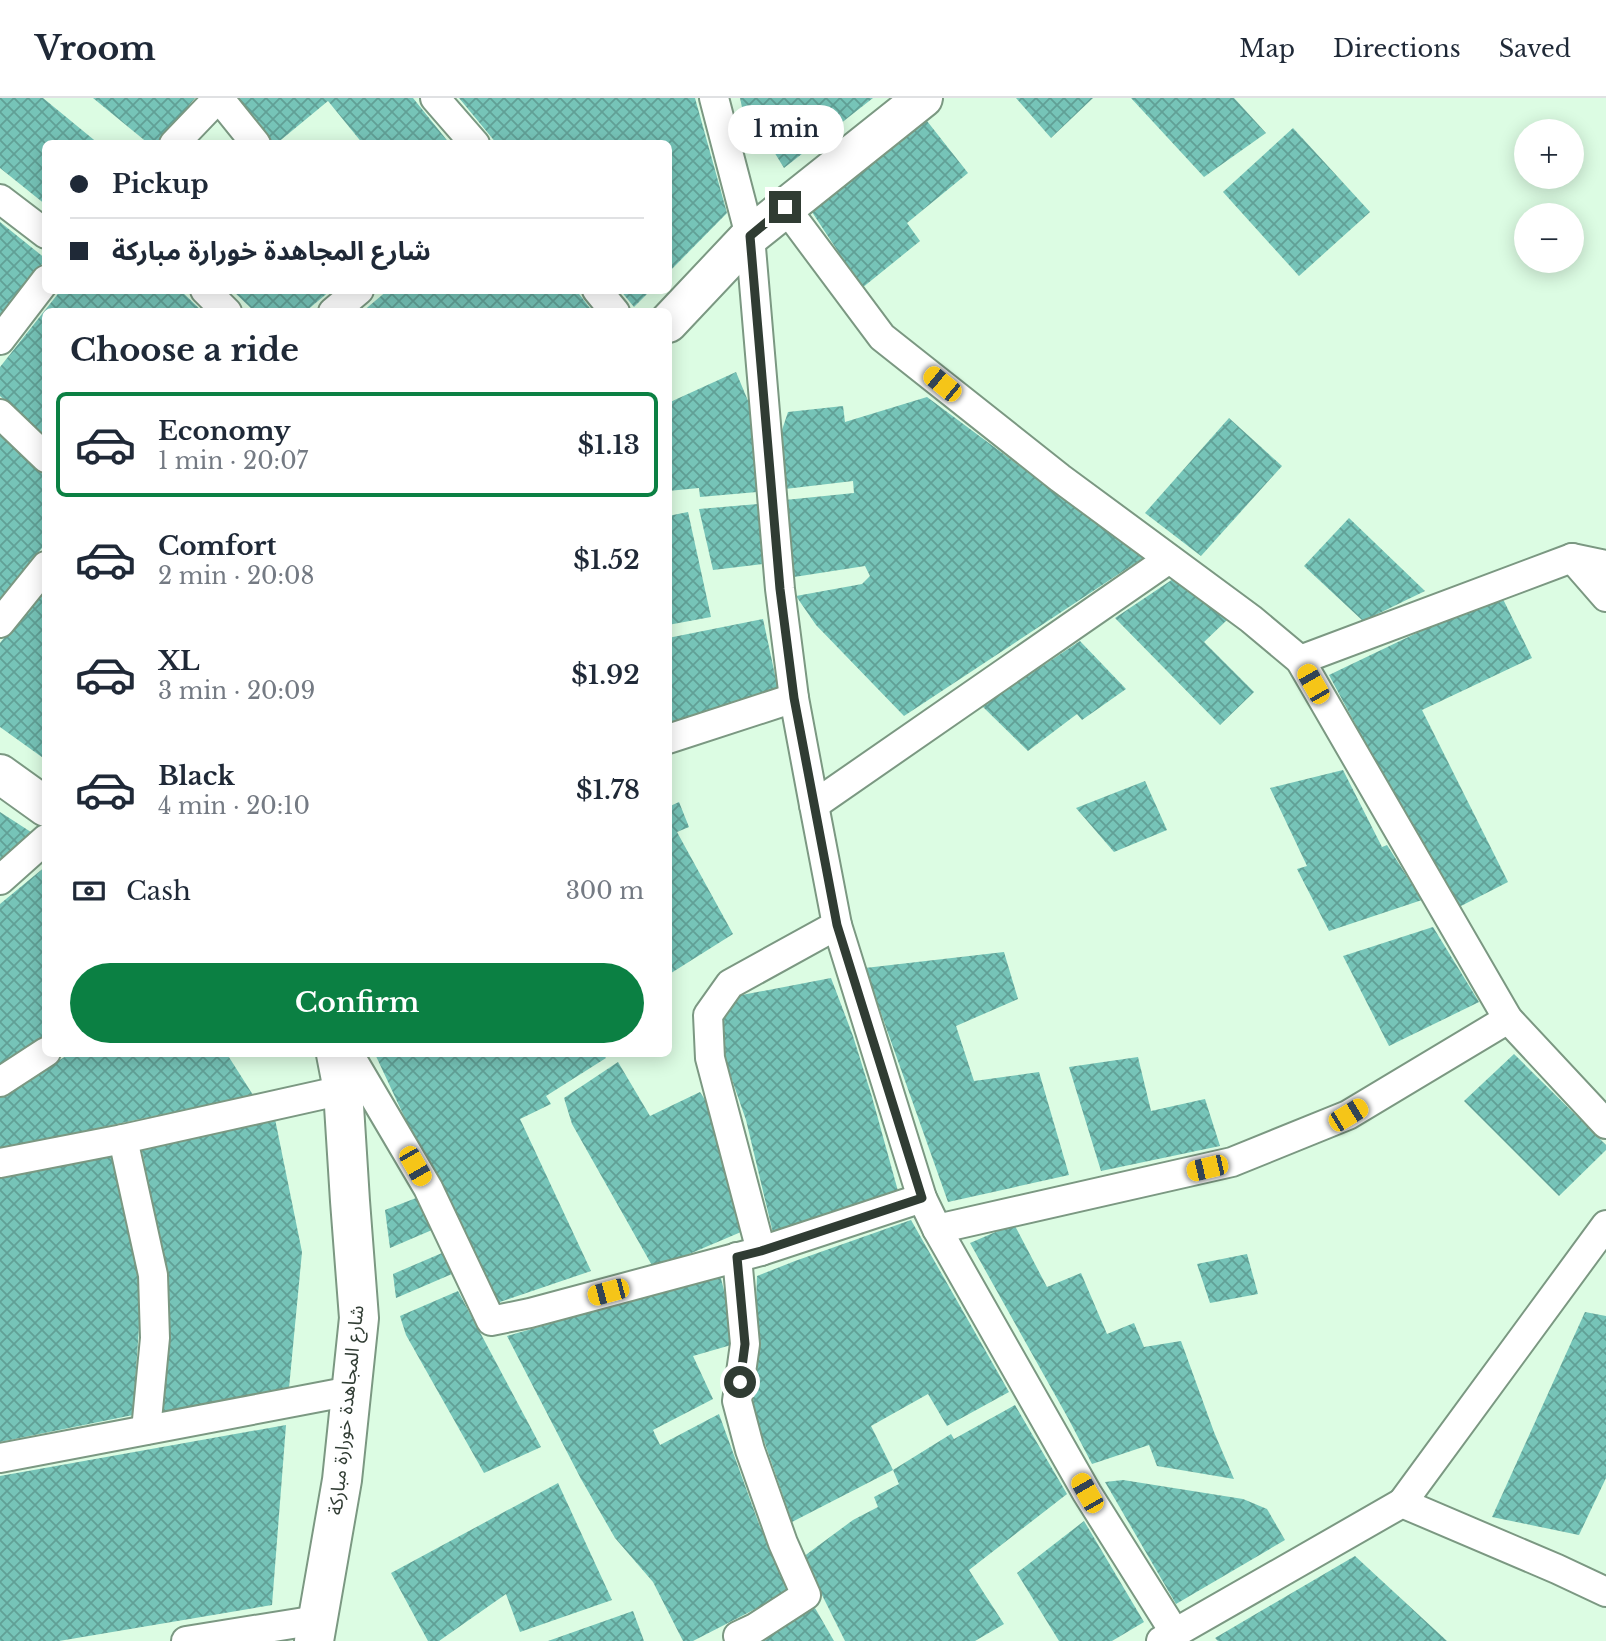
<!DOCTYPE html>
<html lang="en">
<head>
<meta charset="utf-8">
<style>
  body { margin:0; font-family:"Libre Baskerville","Noto Sans Arabic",serif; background:#f6f6f7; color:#1f2937; height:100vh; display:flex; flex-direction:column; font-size:26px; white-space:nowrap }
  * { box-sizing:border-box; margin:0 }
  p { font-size:23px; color:#747a83 }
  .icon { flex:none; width:38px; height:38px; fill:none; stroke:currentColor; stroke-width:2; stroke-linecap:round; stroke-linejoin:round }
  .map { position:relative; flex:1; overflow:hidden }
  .details { position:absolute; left:42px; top:210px; width:630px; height:749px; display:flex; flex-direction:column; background:#fff; border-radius:10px; box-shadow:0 4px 18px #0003 }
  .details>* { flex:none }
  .guide { position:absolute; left:42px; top:42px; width:630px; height:154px; border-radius:10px; box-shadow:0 4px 18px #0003; display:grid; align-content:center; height:154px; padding:0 28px; background:#fff }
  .buttons { position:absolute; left:1514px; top:21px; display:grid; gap:14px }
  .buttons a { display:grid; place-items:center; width:70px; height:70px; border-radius:50%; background:#fff; box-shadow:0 4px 18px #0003; font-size:35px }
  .end { position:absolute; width:32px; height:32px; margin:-16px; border:9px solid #303c33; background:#fff; box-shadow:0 0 0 4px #fff }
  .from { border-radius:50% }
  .bubble { position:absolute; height:49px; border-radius:24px; background:#fff; box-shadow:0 4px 18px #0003; font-size:23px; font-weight:600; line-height:49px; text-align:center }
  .car { position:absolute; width:21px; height:42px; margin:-21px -10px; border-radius:9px; box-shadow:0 0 5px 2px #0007; background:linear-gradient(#f5c518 24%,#345 0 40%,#f5c518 0 76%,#345 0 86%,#f5c518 0) }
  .guide b { display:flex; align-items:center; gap:24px; height:66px; font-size:26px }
  .guide b+b { border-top:2px solid #e0e1e3 }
  .guide i { width:18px; height:18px; background:#1f2937 }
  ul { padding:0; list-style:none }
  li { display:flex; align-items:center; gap:21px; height:105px; margin:0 14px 10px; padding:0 14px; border:4px solid transparent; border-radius:10px }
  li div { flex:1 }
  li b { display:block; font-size:26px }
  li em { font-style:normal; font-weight:600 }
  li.on { border-color:#0b8043 }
  li>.icon { width:63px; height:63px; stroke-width:1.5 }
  h2 { padding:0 28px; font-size:32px; line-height:84px }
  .pay { display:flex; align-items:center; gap:18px; height:77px; padding:0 28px; font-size:26px }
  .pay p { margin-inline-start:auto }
  .cta { display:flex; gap:14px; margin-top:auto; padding:14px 28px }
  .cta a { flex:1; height:80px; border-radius:42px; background:#0b8043; color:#fff; font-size:28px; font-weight:600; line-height:80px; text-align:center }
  header { display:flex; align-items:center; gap:42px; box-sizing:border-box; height:98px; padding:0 35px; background:#fff; border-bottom:2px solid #e0e1e3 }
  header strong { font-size:33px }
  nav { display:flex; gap:38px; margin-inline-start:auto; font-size:24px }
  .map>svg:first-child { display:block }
  .building { fill:url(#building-cross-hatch) }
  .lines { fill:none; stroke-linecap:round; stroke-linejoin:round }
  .street-casing { stroke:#7b9882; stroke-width:32 }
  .secondary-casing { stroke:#7b9882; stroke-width:42 }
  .street { stroke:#fff; stroke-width:28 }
  .secondary { stroke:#fff; stroke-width:38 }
  .route { stroke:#303c33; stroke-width:9 }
  .labels { text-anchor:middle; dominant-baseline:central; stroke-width:6; stroke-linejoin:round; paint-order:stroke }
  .street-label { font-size:19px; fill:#303c33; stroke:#fff }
</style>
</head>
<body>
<header>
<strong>Vroom</strong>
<nav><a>Map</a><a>Directions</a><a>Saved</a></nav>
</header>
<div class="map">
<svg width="1606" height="1543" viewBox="0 0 1606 1543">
  <defs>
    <pattern id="building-cross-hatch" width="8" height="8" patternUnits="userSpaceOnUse" patternTransform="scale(1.75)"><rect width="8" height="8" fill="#76c4b8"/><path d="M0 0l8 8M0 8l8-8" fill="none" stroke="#61a096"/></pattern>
  </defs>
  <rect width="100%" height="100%" fill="#dcfce3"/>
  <g class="building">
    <path d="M0,0h43l56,46h-53v61l-46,-37z"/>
    <path d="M93,0h102l-37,46h-9z"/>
    <path d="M239,0h174l37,46h-87l-35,-43 -52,43h-2l-36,-45z"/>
    <path d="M459,0h236l32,115 -59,60v-129h-171z"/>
    <path d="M740,0h133l-89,70 -37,-60 -4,4z"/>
    <path d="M1016,0h77l-42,40z"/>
    <path d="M1131,0h103l32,35 -62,44z"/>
    <path d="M927,23l41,52 -61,50 13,18 -58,47 -50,-76z"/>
    <path d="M1293,30l77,84 -71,64 -76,-84z"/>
    <path d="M0,124l46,37 -46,57z"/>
    <path d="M61,192h119l23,22h-157v127l-46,-43v-29z"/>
    <path d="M232,192h99l-26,22h-50z"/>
    <path d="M388,192h188l17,22h-231z"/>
    <path d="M620,192h31l-17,17z"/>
    <path d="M736,274l20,48 1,72 -57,5 -1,-9 -31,3v-88z"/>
    <path d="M927,299l216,161 -239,158 -88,-91 -20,-29 66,-12 8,-8 -5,-10 -71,11 -9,-77 69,-7 -1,-12 -68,8 -3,-59 6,-18 55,-6 2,16z"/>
    <path d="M1229,320l53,48 -81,90 -56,-43z"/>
    <path d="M0,335l46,43v67l-46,57z"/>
    <path d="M758,406l5,60 -50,6 -14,-61z"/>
    <path d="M688,414l23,105 -43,8v-109z"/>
    <path d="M1349,420l76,73 -62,30 -59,-55z"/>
    <path d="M1176,479l52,42 -24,23 50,50 -34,33 -105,-107z"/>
    <path d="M46,488v174l-46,-33v-84z"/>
    <path d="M1500,495l32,65 -110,52 86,172 -49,25 -51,-84 -79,-148z"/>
    <path d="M763,521l15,70 -110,35v-86z"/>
    <path d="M1080,543l46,48 -44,31 -5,-6 -49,37 -46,-45z"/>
    <path d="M1343,672l39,77 5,-2 35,55 -93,31 -32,-62 10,-3 -37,-78z"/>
    <path d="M1145,683l22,49 -53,22 -38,-44z"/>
    <path d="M679,704l10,25 -12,5 56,102 -65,41v-168z"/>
    <path d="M0,714l34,22 -34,30z"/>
    <path d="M46,768v169l-46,32v-163z"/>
    <path d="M1433,829l46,75 -90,44 -46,-90z"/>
    <path d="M1004,854l14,47 -62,27 18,55 65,-9 30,103 -121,27 -83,-234z"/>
    <path d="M831,880l22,58 19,61 26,94 -125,42 -27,-113 -41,-118z"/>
    <path d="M69,956h158l26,41 -253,54v-51z"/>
    <path d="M375,956h228l3,4 -60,38 5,8 -31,15 71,152 -94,32 -67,-131z"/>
    <path d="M1514,956l92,91v5l-47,46 -95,-95z"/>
    <path d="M1138,959l13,54 54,-12 15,47 -119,25 -32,-104z"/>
    <path d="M618,964l32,54 50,-24 9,14 16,46 16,80 -87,37 -82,-145 -8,-26z"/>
    <path d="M275,1021l27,133 -13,136 -128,24 8,-132 -28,-133z"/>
    <path d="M114,1055l28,129 -9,133 -133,27v-265z"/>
    <path d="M424,1097l15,32 -49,21 -5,-38z"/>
    <path d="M911,1122l98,172 -62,34 -19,-32 -57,32 22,44 58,-36 3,5 61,-34 52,89 -98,76 35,54 -29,17h-130l-42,-84 50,-37 25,-13 -4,-10 25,-13 -6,-14 -101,52 -40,-116 5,-130 38,-15z"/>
    <path d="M1014,1126l33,63 34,-14 26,61 27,-11 10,24 37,-6 33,91 20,47 -77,-13 -8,-21 -57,19 -24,-46 -98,-175z"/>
    <path d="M449,1152l10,21 -63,27 -3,-24z"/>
    <path d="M1247,1156l11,40 -48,9 -13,-39z"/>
    <path d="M720,1177l18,68 -45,13 20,43 -60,31 7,15 59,-31 40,110 31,67 -97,50h-10l-30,-59 -38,-44 -34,-59 -74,-143z"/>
    <path d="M458,1193l83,156 -57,26 -78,-138 -6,-19z"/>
    <path d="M1585,1214l21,4v162l-27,57 -87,-18z"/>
    <path d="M286,1327l-14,180 -213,36h-59v-165z"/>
    <path d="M1123,1382l120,19 24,10 18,31 -109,64 -71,-122z"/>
    <path d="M558,1385l54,117 -92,32 -14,-38 -67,47h-11l-37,-68z"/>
    <path d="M1084,1423l60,101 -32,19h-53l-42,-68z"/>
    <path d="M1355,1458l92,85h-229l-3,-3z"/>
    <path d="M815,1510l19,33h-75z"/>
    <path d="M633,1513l11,30h-96z"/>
  </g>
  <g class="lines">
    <defs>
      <g id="street">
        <path d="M219,0l37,46"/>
        <path d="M435,0l40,46"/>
        <path d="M714,0l36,138 30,353 14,109 20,107 23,120 85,273 15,31 150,264 88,140"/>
        <path d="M174,46l44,-46"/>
        <path d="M0,101l46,35"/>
        <path d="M785,109l97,130 178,141 191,141 49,41 208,359 98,105"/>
        <path d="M205,192l22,22"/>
        <path d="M597,192l18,22"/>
        <path d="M333,214l26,-22"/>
        <path d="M0,242l46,-60"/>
        <path d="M0,316l46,44"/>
        <path d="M1572,460l34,39"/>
        <path d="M0,525l46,-57"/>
        <path d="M1300,562l272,-102 34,7"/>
        <path d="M668,641l126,-41"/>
        <path d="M814,707l355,-246"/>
        <path d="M0,782l46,-41"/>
        <path d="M349,956l79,134 63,133 39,-8 231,-62 161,-53"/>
        <path d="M0,984l46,-30"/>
        <path d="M123,1041l30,136 2,63 -9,92"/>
        <path d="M0,1065l123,-24 220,-49"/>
        <path d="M937,1131l295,-67 116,-47 160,-96"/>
        <path d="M761,1153l-51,-193 -2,-43 22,-31 107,-59"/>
        <path d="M737,1159l8,87 -8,57 13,49 33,93 23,52 -51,33 -17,8 3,5"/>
        <path d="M0,1360l351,-67"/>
        <path d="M1402,1405l204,-278"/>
        <path d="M186,1543l131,-21"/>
        <path d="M1161,1543l241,-138 155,66 49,23"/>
      </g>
      <g id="secondary">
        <path d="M668,225l82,-87 173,-138"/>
        <path d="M0,676l46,33"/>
        <path d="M314,1543l28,-161 17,-162 -9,-117 -7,-111 -7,-36"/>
      </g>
    </defs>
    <use href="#street" class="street-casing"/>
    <use href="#secondary" class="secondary-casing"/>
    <use href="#street" class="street"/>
    <use href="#secondary" class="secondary"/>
  </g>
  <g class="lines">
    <path class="route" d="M740,1284l5,-38 -8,-87 24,-6 161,-53 -85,-273 -43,-227 -14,-109 -30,-353 35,-29"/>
  </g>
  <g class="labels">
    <g class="street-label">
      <text transform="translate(346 1312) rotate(-84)">شارع المجاهدة خورارة مباركة</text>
    </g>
  </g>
</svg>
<div class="buttons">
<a>+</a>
<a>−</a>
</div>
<i class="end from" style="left:740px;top:1284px"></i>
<i class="end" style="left:785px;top:109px"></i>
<div class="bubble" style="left:728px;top:7px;width:116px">1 min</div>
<i class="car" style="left:942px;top:286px;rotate:309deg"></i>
<i class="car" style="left:1313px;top:586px;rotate:330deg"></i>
<i class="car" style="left:1348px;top:1017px;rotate:59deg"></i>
<i class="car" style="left:415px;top:1068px;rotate:150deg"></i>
<i class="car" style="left:1207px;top:1070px;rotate:257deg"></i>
<i class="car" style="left:608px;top:1194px;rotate:255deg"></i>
<i class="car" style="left:1087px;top:1395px;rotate:330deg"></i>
<div class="guide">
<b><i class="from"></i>Pickup</b>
<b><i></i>شارع المجاهدة خورارة مباركة</b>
</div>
<section class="details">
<h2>Choose a ride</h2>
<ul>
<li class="on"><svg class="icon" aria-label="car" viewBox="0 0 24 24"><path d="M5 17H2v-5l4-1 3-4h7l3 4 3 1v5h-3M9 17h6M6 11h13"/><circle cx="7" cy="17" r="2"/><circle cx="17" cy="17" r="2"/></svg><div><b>Economy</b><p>1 min · 20:07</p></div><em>$1.13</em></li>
<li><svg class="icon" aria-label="car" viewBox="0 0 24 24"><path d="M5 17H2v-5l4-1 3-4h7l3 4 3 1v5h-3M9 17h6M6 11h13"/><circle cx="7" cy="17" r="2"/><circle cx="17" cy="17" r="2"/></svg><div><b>Comfort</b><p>2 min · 20:08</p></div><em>$1.52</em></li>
<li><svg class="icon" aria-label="car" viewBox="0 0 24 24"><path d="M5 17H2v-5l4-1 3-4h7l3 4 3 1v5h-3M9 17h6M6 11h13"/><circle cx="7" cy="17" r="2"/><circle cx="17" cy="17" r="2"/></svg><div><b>XL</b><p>3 min · 20:09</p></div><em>$1.92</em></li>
<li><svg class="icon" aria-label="car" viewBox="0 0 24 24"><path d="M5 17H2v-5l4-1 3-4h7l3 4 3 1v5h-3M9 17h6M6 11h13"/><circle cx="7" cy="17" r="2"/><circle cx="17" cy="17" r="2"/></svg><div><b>Black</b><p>4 min · 20:10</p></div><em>$1.78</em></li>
</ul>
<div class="pay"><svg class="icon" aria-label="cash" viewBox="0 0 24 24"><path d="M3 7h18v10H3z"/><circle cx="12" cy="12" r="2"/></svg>Cash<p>300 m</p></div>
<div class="cta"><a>Confirm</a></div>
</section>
</div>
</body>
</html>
